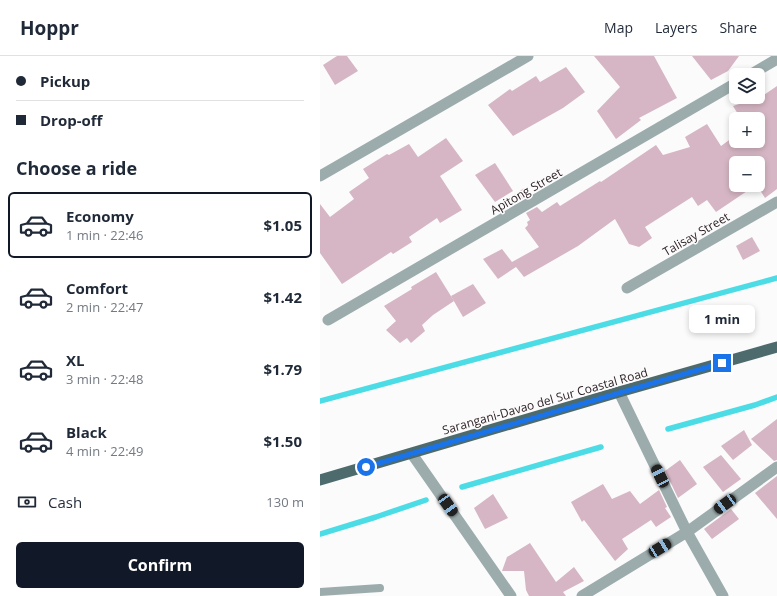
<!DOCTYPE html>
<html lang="en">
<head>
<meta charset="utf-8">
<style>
  body { margin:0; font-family:"Open Sans",sans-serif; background:#f2f2f3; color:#1f2937; height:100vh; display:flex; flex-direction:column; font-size:15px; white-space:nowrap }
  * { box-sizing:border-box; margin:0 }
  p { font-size:13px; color:#747a83 }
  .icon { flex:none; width:22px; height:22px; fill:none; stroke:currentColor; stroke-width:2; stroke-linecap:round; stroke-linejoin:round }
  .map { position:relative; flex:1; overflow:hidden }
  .sheet { display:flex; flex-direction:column; background:#fff; width:320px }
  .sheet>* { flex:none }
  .guide { display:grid; align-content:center; height:88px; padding:0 16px; background:#fff }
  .controls { position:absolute; left:409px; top:12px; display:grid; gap:8px }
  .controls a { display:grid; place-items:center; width:36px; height:36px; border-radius:6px; background:#fff; box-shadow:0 2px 6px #0003; font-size:20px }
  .end { position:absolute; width:18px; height:18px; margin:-9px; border:5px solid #1a73e8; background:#fff; box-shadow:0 0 0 2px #fff }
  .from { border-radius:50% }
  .bubble { position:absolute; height:28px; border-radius:6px; background:#fff; box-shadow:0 2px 6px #0003; font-size:13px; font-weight:700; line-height:28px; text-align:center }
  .car { position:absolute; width:12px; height:24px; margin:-12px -6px; border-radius:5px; box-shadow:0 0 3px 1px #0007; background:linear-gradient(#222 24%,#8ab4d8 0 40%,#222 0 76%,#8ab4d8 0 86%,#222 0) }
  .guide b { display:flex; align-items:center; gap:14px; height:38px; font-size:15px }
  .guide b+b { border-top:1px solid #e0e1e3 }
  .guide i { width:10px; height:10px; background:#1f2937 }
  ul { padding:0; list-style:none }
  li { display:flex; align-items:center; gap:12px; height:66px; margin:0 8px 6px; padding:0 8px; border:2px solid transparent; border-radius:6px }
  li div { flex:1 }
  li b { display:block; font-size:15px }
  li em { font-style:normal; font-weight:700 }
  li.selected { border-color:#111827 }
  li>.icon { width:36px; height:36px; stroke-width:1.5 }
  h2 { padding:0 16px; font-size:18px; line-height:48px }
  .pay { display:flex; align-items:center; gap:10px; height:44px; padding:0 16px; font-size:15px }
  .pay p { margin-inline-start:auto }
  .cta { display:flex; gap:8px; margin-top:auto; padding:8px 16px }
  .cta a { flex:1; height:46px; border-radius:6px; background:#111827; color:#fff; font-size:16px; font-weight:700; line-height:46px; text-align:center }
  header { display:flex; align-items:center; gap:24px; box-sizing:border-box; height:56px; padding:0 20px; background:#fff; border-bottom:1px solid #e0e1e3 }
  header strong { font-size:19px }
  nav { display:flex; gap:22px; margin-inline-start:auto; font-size:14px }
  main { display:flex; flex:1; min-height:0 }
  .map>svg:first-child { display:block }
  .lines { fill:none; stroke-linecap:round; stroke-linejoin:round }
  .stream { stroke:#4bdce6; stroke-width:5.5 }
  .building { fill:#d6b6c4 }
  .service { stroke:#9cacad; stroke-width:8 }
  .minor { stroke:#9cacad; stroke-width:11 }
  .primary { stroke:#4d6b6d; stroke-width:11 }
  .route { stroke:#1a73e8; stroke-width:5 }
  .labels { text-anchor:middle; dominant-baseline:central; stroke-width:3; stroke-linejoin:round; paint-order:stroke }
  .street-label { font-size:12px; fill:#2b1f24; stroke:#fbfbfb }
</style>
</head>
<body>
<header>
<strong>Hoppr</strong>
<nav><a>Map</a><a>Layers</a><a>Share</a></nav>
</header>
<main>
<section class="sheet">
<div class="guide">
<b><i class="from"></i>Pickup</b>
<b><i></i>Drop-off</b>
</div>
<h2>Choose a ride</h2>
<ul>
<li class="selected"><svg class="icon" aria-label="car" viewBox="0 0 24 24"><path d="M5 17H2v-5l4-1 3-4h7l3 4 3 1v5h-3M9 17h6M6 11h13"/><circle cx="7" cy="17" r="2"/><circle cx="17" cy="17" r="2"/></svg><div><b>Economy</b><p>1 min · 22:46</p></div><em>$1.05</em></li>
<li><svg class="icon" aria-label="car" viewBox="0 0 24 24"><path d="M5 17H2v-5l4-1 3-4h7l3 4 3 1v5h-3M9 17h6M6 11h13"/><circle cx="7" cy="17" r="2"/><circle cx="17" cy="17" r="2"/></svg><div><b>Comfort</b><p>2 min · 22:47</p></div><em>$1.42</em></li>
<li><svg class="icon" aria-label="car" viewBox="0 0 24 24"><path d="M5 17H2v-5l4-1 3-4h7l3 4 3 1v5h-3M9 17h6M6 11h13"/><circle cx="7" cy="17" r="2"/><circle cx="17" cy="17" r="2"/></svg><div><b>XL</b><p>3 min · 22:48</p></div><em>$1.79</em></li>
<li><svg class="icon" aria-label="car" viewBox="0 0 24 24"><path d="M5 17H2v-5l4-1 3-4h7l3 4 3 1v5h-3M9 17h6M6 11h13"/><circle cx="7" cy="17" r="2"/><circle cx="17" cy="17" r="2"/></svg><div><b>Black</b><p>4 min · 22:49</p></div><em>$1.50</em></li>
</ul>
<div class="pay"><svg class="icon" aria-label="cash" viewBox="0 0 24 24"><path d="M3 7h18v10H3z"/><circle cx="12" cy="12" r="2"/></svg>Cash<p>130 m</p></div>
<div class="cta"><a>Confirm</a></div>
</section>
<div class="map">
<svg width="457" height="540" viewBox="0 0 457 540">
  <rect width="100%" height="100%" fill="#fbfbfb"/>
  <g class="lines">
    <g class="stream">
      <path d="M0,345l457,-123"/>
      <path d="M348,373l87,-24 22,-8"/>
      <path d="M142,431l139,-40"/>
      <path d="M0,478l56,-17 50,-17"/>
    </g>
  </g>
  <g class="building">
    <path d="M17,0h10l11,15 -23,14 -12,-20z"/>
    <path d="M274,0h60l23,42 -38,20 2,2 -25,19 -19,-28 23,-24z"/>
    <path d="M372,0h47l-11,15 -17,9z"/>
    <path d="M246,11l19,25 -22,16 -50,28 -25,-31 22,-16 2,2 24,-15 4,6z"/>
    <path d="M457,30v103l-12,9 -8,-13h1v-22h-22v22h20l-40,27 -9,-12 -9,6 -6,-9 -47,30 7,11 -13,9 -10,-3 -14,-25 -37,27 -54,31 -8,-10 -18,12 -15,-20 19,-10 10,13 27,-15 -14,-19 3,-3 -1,-3 3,-2 -4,-7 11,-6 5,5 15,-10 3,4 40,-25 1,1 55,-37 7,10 27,-8 -5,-10 22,-13 14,22 15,-11v6h22v-22h-17l-8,-13 28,-9z"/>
    <path d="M126,82l17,23 -23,15 22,34 -22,13 -3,-5 -28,19 3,5 -19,12 -2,-2 -49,32 -22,-31v-49l10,13 24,-18 -5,-7 20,-14 -6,-9 24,-15 2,1 20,-11 9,13z"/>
    <path d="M175,107l18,28 -18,11 -20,-27z"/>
    <path d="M204,132l5,7 -11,6 -4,-6z"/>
    <path d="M432,181l8,14 -17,9 -7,-14z"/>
    <path d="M116,216l18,29 -21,14 -11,10 3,6 -14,12 -4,-5 -7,5 -14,-13 10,-9 -12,-15 28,-17 -1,-2z"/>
    <path d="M153,228l13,19 -23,14 -12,-21z"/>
    <path d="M457,363v41l-3,1 -23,-22z"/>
    <path d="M424,374l8,15 -19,15 -12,-14z"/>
    <path d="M401,399l20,24 -18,13 -20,-25z"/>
    <path d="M360,404l17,24 -19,14 -13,-27z"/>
    <path d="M457,420v43l-22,-26z"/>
    <path d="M283,428l9,15 18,-8 10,13 19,-14 8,17 -2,1 6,9 -15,10 -5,-7 -29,19 6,10 -13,12 -31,-41 -2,2 -11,-20z"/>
    <path d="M173,438l15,24 -23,11 -11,-21z"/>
    <path d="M411,453l8,10 -27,20 -8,-10z"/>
    <path d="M210,487l26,39 18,-15 10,14 -21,11 3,4h-37l-3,-6 -2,-19h-22l5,-14z"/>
  </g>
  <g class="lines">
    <path class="service" d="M0,536l60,-4"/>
    <g class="minor">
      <path d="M430,19l27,-16"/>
      <path d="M0,120l208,-120"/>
      <path d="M307,232l150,-86"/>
      <path d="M8,264l408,-237"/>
      <path d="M299,336l68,140 36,64"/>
      <path d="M92,398l99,142"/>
      <path d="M262,540l105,-64 90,-65"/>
    </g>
    <path class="primary" d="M0,424l299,-88 158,-45"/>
  </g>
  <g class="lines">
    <path class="route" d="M46,411l356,-104"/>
  </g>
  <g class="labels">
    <g class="street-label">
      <text transform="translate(206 135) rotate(-30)">Apitong Street</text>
      <text transform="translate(376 178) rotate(-30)">Talisay Street</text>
      <text transform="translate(225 345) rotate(-16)">Sarangani-Davao del Sur Coastal Road</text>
    </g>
  </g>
</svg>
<div class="controls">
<a><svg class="icon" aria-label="layers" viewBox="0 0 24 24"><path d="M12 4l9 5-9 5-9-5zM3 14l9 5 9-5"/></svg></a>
<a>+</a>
<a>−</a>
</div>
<i class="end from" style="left:46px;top:411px"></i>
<i class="end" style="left:402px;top:307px"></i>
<div class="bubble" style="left:369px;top:249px;width:66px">1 min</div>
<i class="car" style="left:340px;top:420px;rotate:334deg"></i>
<i class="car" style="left:405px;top:448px;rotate:234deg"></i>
<i class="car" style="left:128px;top:449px;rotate:145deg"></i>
<i class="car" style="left:340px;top:492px;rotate:59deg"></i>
</div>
</main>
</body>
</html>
